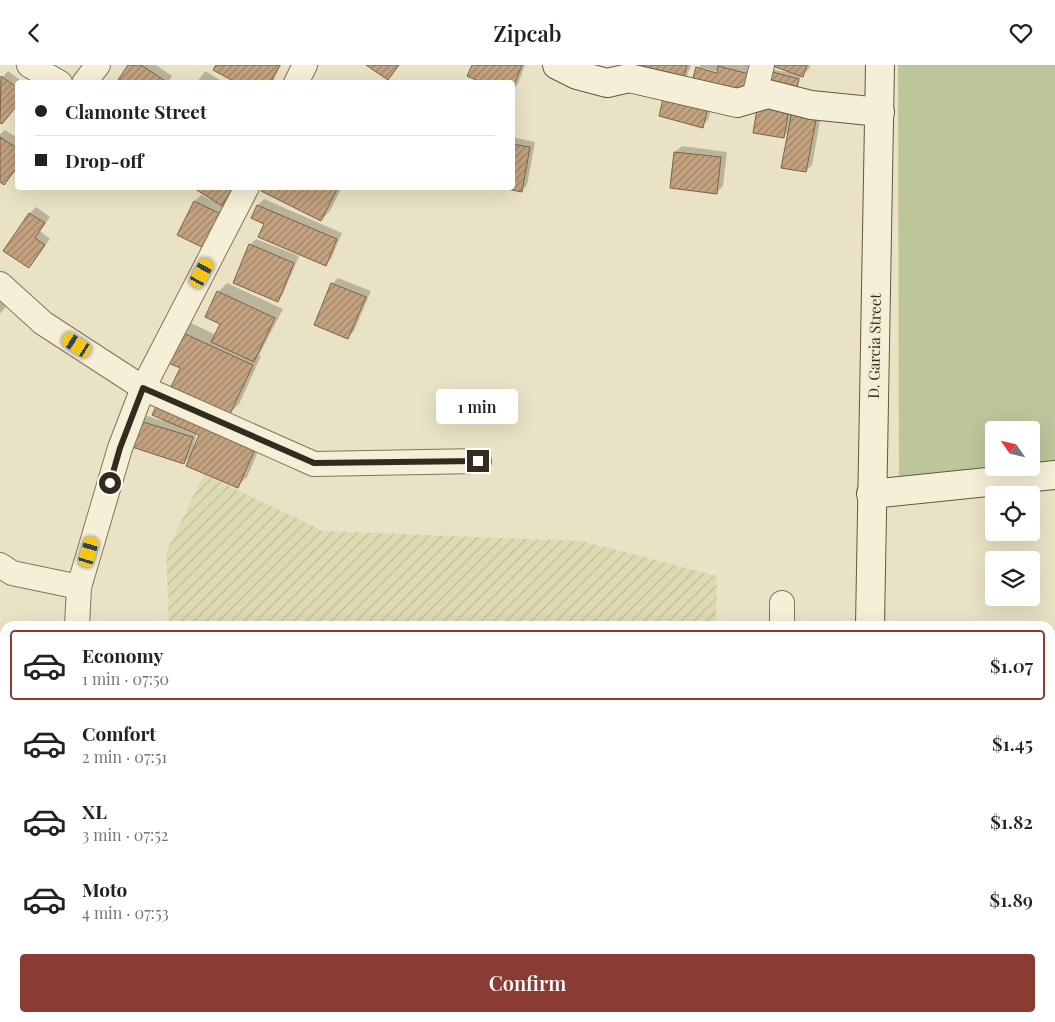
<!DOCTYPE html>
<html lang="en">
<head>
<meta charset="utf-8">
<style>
  body { margin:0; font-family:"Playfair Display",serif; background:#f2f2f2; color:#222; height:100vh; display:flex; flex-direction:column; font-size:19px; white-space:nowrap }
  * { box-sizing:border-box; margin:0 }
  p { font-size:16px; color:#767676 }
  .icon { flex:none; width:28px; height:28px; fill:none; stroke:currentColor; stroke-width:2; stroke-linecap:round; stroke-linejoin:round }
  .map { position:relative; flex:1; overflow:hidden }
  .panel { position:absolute; left:0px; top:556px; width:1055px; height:401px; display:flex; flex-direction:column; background:#fff; border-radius:15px 15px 0 0; box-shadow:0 5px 20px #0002 }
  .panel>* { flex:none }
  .banner { position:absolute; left:15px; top:15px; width:500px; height:110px; border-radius:5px; box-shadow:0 5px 20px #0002; display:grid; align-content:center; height:110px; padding:0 20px; background:#fff }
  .needle { width:32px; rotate:304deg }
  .fabs { position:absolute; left:985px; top:356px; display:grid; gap:10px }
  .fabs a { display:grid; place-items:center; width:55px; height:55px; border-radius:5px; background:#fff; box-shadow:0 5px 20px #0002; font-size:25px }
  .end { position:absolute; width:22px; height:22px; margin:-11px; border:6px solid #342b1f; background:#fff; box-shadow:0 0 0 2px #fff }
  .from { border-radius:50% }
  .bubble { position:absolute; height:35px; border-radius:5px; background:#fff; box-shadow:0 5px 20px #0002; font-size:16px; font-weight:600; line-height:35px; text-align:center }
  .car { position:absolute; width:15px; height:30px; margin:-15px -8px; border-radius:6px; box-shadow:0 0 4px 1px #0007; background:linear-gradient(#f5c518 24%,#345 0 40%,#f5c518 0 76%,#345 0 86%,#f5c518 0) }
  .banner b { display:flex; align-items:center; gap:18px; height:48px; font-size:19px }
  .banner b+b { border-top:1px solid #e0e0e0 }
  .banner i { width:12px; height:12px; background:#222 }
  ul { padding:9px 0 0; list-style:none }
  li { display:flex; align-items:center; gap:15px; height:70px; margin:0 10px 8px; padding:0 10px; border:2px solid transparent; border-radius:5px }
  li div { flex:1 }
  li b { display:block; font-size:19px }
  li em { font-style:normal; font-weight:600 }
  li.selected { border-color:#8a3c34 }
  li>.icon { width:45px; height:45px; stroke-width:1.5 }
  .button { display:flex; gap:10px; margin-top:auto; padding:10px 20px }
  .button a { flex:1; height:58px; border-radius:5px; background:#8a3c34; color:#fff; font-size:20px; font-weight:600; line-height:58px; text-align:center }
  header { display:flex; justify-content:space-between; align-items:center; height:65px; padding:0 20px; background:#fff; font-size:22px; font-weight:600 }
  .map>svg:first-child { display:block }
  .farmland { fill:url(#farmland-furrows) }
  .garden { fill:#bcc69a }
  .shadow { fill:#0003; fill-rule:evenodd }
  .building { fill:url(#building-hatch); stroke:#7e6246 }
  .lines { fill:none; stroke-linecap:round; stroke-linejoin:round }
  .street-casing { stroke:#82745d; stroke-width:26 }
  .secondary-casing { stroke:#645640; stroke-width:30 }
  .street { stroke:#f5efd7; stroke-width:24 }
  .secondary { stroke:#f5efd7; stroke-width:28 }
  .route { stroke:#342b1f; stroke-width:6 }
  .labels { text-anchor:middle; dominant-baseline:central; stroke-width:4; stroke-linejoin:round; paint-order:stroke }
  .street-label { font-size:15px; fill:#342b1f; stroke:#f1ecd4 }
</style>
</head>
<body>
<header><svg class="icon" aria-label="back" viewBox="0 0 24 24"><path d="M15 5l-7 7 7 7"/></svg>Zipcab<svg class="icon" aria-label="heart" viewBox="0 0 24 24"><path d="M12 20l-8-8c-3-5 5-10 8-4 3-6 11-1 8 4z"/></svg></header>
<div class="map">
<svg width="1055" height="957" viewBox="0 0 1055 957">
  <defs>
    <pattern id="farmland-furrows" width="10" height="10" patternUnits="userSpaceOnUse" patternTransform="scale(1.25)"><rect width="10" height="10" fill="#dedbb3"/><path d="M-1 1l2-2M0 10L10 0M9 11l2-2" fill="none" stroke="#bfbc9a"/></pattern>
    <pattern id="building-hatch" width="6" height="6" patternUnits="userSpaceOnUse" patternTransform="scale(1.25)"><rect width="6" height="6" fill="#c3a27f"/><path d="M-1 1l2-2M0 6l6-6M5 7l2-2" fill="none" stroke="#9f8467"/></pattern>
  </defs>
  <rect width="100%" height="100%" fill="#e9e2c5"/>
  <path class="farmland" d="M204,409l119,57 259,10 135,35 -1,50h-547l-3,-73z"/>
  <path class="garden" d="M898,0h157v398l-24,4v-37h-37v37l33,1 -128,20z"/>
  <g class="shadow">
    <path d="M129,0h27l16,11 -4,7h-50z"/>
    <path d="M217,0h64l-9,18h-32z"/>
    <path d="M473,0h52l-8,21 -5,4v-7z"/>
    <path d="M643,0h48l-4,11 -6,6z"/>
    <path d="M700,0h54l-3,2 3,1 -6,23 -6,6 -49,-13zM699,2l24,6 -1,2 -23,-6z"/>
    <path d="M810,0l-1,4 -8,6 -4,15 -31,-5 6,-16 13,3v-2l-14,-5z"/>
    <path d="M8,6l16,12h-6v21l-16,19 -2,-2v-41z"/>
    <path d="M205,6l20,12h-29z"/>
    <path d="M715,30l-7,25 -6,6 -42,-11z"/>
    <path d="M759,38l63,7 -10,55 -6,6 -17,-40 -6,6z"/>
    <path d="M5,65l9,6 4,-5v36l-14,17 -4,-3v-47z"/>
    <path d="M512,72l23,5 -8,43 -6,6 -9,-4z"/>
    <path d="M682,81l45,6 -4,34 -6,6 -42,-40z"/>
    <path d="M195,122h40l-14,18 7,3 -16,34 -34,-8 17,-33 6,-6 14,7 1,-2z"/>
    <path d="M264,122h78l-12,24 -9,9z"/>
    <path d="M264,134l78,34 -11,26 -6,6 -60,-41 -12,-6 5,-13z"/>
    <path d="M36,142l14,10 -10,14 10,8 -22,28 2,-54z"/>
    <path d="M256,174l43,17 -16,38 -6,6 -27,-55z"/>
    <path d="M338,213l33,13 -17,40 -6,6 -16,-53z"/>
    <path d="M227,218l56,26 -24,46 2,1 -22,48 -9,9 -49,-45 1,-36 9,-9 25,12 5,-12 -3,-31z"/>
    <path d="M0,221l14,9 -14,19z"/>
    <path d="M147,351l17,5 1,-2 101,14 -19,44 -10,9 -45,-32 -8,9 -43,-41zM197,368l4,2 -8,18 -1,-1z"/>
    <path d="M1050,892h5v64l-101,1v-4l-4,4h-33l-1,-5h134z"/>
  </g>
  <g class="building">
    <path d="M128,0h13l26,17 -51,1z"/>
    <path d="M216,0h64l-10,18h-33l-24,-13z"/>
    <path d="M366,0h33l-11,15z"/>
    <path d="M472,0h50l-10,25v-7h-29l-16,-7z"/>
    <path d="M642,0h45l-5,18 -42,-13z"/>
    <path d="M770,0h37l-4,12z"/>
    <path d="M718,1l31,8 -7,24 -51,-13 5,-18 21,6z"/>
    <path d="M769,6l30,8 -4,15 -30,-8z"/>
    <path d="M1,11l17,12v16l-16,20 -2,-1z"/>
    <path d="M665,25l44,11 -6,27 -44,-12z"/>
    <path d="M758,38l31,5 -5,30 -31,-5z"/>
    <path d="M792,46l25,4 -11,57 -25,-4z"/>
    <path d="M0,72l18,12v17l-14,19 -4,-3z"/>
    <path d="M512,79l18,3 -8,45 -25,-5h15z"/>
    <path d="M674,87l47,5 -4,37 -47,-6z"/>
    <path d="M192,122h41l-11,19z"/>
    <path d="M263,122h75l-17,34 -60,-30z"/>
    <path d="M194,136l29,14 -17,34 -29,-14z"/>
    <path d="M257,140l80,34 -11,27 -68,-29 6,-13 -13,-6z"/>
    <path d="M29,148l16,10 -10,15 10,7 -16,23 -26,-17z"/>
    <path d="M249,179l45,19 -16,39 -45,-19z"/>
    <path d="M331,218l35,14 -18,42 -34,-14z"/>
    <path d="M217,226l58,27 -21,44 -43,-20 9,-18 -15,-7z"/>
    <path d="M181,267l72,33 -23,49 -59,-27 9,-19 -14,-6z"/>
    <path d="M159,335l99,42 -20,46 -52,-22 13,-31 -47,-20z"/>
    <path d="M140,356l53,16 -9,27 -52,-17z"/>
    <path d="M1050,901h5v56h-103v-5h98z"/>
    <path d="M915,952h33v5h-32z"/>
  </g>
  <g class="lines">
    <defs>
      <g id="street">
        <path d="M29,0l31,18"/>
        <path d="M84,18l14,-18"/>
        <path d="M296,18l9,-18"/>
        <path d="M754,32l8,-32"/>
        <path d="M0,219l43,39 100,65 171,76 165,-3"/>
        <path d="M0,500l12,8 67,14"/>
        <path d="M77,561l2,-39 41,-139 23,-60 104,-201"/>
        <path d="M782,561v-23"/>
        <path d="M1050,649h5"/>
        <path d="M146,952l1,5"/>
      </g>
      <g id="secondary">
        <path d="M557,0l20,10 30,8 22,-5 108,25 31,-9 43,11 69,7"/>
        <path d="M871,429l184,-19"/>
        <path d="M870,561l10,-561"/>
        <path d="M1050,840h5"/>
        <path d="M0,919h5"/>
        <path d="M862,957v-5"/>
      </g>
    </defs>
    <use href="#street" class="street-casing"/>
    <use href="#secondary" class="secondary-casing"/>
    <use href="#street" class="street"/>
    <use href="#secondary" class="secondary"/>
  </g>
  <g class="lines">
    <path class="route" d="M110,418l10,-35 23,-60 171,75 164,-2"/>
  </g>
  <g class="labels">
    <g class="street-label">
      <text transform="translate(874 281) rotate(-89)">D. Garcia Street</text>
    </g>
  </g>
</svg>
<div class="fabs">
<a><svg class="needle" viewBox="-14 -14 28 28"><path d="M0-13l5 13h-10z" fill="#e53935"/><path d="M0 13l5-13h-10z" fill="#767676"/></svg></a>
<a><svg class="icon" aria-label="locate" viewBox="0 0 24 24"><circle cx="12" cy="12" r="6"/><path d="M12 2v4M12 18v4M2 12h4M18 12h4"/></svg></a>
<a><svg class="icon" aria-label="layers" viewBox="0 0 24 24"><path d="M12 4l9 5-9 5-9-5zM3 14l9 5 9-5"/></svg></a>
</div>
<i class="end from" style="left:110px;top:418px"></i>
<i class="end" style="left:478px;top:396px"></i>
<div class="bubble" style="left:436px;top:324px;width:82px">1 min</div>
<i class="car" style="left:202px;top:208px;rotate:29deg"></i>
<i class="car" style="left:77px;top:280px;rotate:303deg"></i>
<i class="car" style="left:89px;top:487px;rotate:17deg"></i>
<div class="banner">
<b><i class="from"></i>Clamonte Street</b>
<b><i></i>Drop-off</b>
</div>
<section class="panel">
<ul>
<li class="selected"><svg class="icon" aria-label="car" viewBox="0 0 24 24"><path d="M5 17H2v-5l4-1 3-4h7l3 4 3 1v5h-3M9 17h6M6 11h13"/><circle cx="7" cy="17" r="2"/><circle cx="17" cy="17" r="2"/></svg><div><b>Economy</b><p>1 min · 07:50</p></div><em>$1.07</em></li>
<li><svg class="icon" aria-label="car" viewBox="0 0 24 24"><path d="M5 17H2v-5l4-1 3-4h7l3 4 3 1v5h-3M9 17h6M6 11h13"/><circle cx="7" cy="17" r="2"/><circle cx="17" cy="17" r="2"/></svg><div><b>Comfort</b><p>2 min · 07:51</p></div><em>$1.45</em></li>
<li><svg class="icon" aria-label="car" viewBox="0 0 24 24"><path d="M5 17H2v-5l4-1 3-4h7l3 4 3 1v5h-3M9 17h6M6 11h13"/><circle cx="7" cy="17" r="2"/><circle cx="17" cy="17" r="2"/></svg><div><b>XL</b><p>3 min · 07:52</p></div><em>$1.82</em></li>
<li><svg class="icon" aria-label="car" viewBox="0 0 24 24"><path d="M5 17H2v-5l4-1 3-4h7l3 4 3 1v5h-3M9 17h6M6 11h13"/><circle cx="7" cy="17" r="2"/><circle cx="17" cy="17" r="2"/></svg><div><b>Moto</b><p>4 min · 07:53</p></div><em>$1.89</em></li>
</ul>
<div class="button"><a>Confirm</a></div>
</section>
</div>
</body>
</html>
